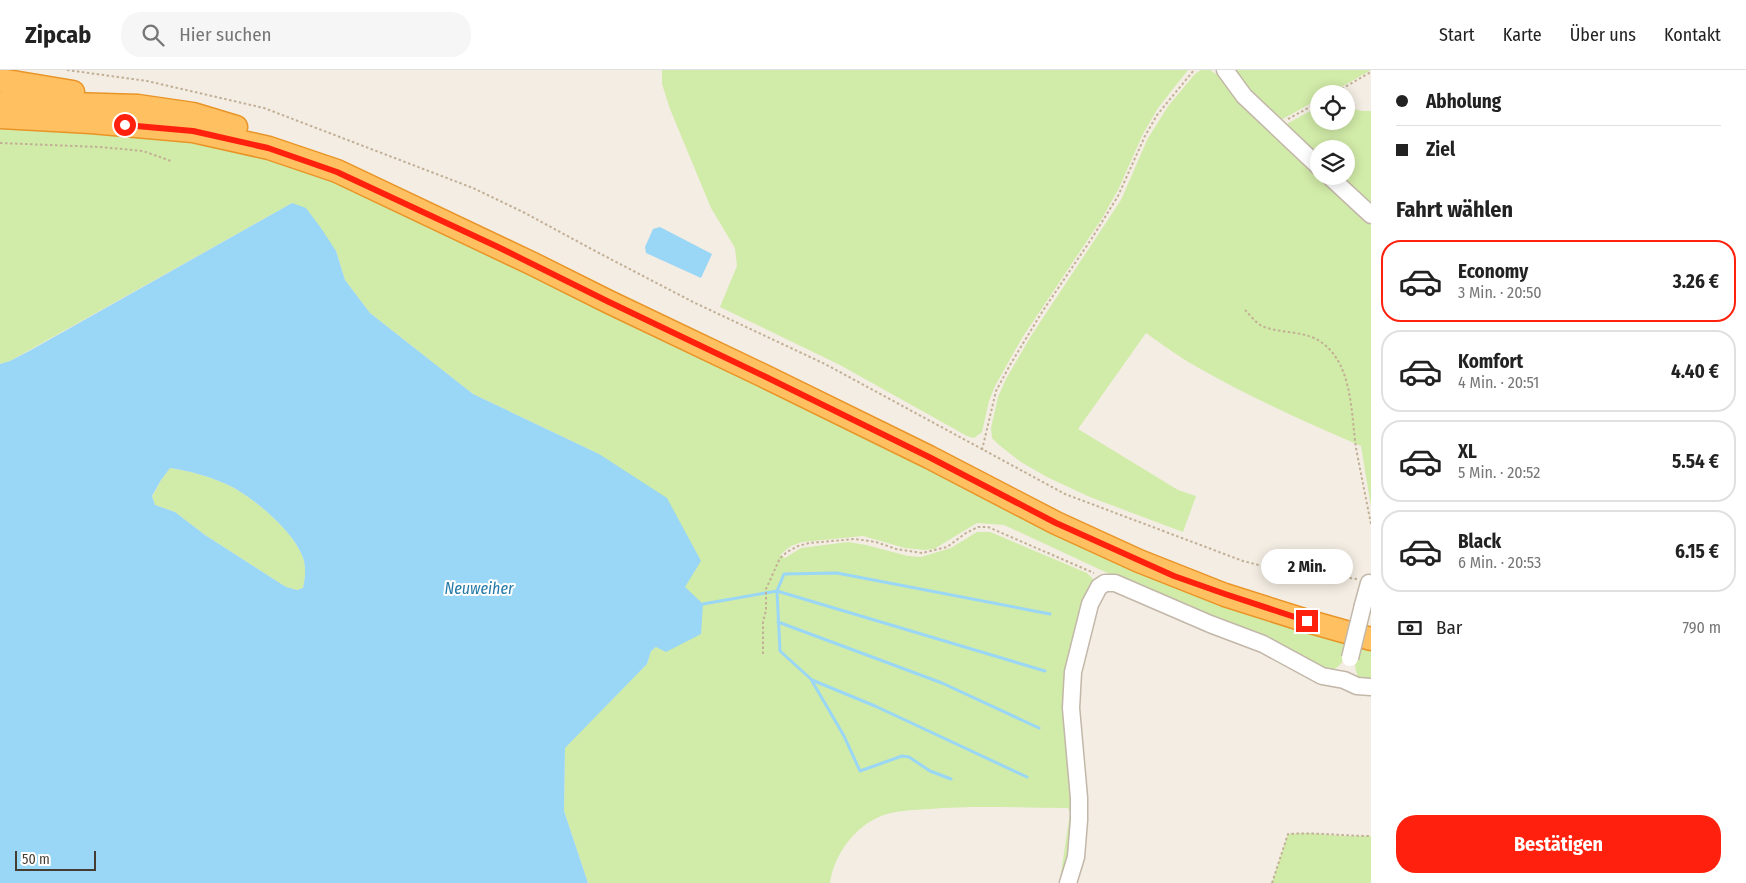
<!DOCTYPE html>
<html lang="de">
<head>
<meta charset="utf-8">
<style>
  body { margin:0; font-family:"Fira Sans Condensed",sans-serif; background:#f6f6f6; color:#222; height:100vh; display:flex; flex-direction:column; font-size:19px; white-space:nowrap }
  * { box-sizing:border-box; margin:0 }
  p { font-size:16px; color:#767676 }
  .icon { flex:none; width:28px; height:28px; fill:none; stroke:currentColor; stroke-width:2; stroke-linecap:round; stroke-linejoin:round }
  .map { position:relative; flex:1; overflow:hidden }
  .sheet { display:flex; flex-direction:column; background:#fff; width:375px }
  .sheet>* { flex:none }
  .hud { display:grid; align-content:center; height:110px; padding:0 25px; background:#fff }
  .tools { position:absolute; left:1310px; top:15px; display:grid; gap:10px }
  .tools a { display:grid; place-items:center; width:45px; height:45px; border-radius:50%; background:#fff; box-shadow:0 2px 12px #0003; font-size:25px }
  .scale { position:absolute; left:15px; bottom:12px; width:81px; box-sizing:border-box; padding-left:5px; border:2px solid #453d33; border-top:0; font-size:14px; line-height:18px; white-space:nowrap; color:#453d33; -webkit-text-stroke:4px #fff; paint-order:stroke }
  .end { position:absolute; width:22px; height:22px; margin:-11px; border:6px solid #ff210e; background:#fff; box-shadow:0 0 0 2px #fff }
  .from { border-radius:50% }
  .bubble { position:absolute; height:35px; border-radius:18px; background:#fff; box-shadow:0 2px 12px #0003; font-size:16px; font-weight:700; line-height:35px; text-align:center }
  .hud b { display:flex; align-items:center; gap:18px; height:48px; font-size:19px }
  .hud b+b { border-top:1px solid #e0e0e0 }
  .hud i { width:12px; height:12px; background:#222 }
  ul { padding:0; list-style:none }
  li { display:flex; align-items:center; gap:15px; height:82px; margin:0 10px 8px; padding:0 15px; border:2px solid #e0e0e0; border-radius:20px }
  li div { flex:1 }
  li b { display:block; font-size:19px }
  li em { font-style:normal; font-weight:700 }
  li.current { border-color:#ff210e }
  li>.icon { width:45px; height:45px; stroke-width:1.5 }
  h2 { padding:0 25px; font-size:22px; line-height:60px }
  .pay { display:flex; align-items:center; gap:12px; height:55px; padding:0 25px; font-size:19px }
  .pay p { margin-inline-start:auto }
  .button { display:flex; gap:10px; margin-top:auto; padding:10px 25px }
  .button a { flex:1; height:58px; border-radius:20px; background:#ff210e; color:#fff; font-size:20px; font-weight:700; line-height:58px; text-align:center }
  header { display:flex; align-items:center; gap:30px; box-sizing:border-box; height:70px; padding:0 25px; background:#fff; border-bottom:1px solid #e0e0e0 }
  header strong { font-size:24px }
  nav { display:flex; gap:28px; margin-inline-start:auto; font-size:18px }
  .search { width:350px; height:45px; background:#f6f6f6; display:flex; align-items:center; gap:12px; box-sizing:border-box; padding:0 18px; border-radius:20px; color:#767676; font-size:19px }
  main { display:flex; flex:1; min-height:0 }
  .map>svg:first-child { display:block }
  .green { fill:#d1eba8 }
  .water { fill:#9ad6f5; fill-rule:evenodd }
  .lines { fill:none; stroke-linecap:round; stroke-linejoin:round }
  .stream { stroke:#9ad6f5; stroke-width:3 }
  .minor-casing { stroke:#c2b7a8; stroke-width:19 }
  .highway-casing { stroke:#e99427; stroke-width:25 }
  .path { stroke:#c2af95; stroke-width:2; stroke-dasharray:2.5 2.5; stroke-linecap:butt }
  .minor { stroke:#fff; stroke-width:16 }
  .highway { stroke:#ffc062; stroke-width:22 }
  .minor-bridge-casing { stroke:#c2b7a8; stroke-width:19; stroke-linecap:butt }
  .minor-bridge { stroke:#fff; stroke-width:16 }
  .route { stroke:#ff210e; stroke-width:6 }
  .labels { text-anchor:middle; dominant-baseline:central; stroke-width:4; stroke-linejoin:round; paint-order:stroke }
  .water-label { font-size:16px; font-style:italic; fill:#2378a7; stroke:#fff }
</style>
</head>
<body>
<header>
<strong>Zipcab</strong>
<div class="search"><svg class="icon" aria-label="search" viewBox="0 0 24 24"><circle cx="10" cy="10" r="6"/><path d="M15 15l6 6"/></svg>Hier suchen</div>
<nav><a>Start</a><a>Karte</a><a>Über uns</a><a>Kontakt</a></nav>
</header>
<main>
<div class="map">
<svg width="1371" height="813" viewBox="0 0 1371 813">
  <rect width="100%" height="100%" fill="#f3ede3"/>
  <g class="green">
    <path d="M662,0h526l-30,38 -15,26 -25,56 -17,30 -79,118 -27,48 -6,15 -7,31 -8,6 -7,-2 -127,-71 -120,-58 17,-41 -2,-18 -24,-40 -41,-99 -8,-25z"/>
    <path d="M1201,0h9l9,6 25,27 75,70v3h4l48,47v284l-10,-61c-56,-24 -111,-49 -164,-79 -18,-10 -34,-22 -51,-34l-68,96 100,61 18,6 -13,36 -93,-35 -43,-20 -26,-15 -22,-17 -7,-7 -1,-10 7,-31 8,-18 25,-43 90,-136 27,-62 21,-33 26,-31z"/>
    <path d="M1232,0h139l-42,24h-10v5l-40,22 -18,-17z"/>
    <path d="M1319,36v15h27v-14l16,4h9v96l-33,-31h8v-27h-27v9l-34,-33z"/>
    <path d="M0,47l269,31 660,309 419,186c-3,13 -4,24 -19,28l-174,-76 -151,-70 -27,-2 -43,26 -10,1 -19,-2 -42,-12 -61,6 -11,4 -11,9 5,3 16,-10 47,-6 18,3 42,11 13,1 30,-9 26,-16h13l97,41 7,7v4l-11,31 -10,216 -9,49h-4l10,-67 -2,-5c-46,0 -92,-3 -138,1 -16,1 -33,1 -49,7 -27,11 -47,39 -51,67h-242l-24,-72 1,-64 82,-83 4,-13 5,-4 29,-60 -86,-133 -126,-60 -103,-81 -25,-33 -9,-29 -44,-48 -282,158 -10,3z"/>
    <path d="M170,398c20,3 38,8 56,16 25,11 71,49 78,77 2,9 1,18 -1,27l-6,2 -11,-3 -81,-52 -30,-23 -20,-7 -3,-8 9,-17z"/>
    <path d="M1358,576l13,3v33l-12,-4c-6,-10 -4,-20 -1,-32z"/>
    <path d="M1308,763l36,3h27v47h-99l16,-49z"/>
  </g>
  <g class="water">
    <path d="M292,133l14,5 15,20 15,23 9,29 25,33 103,81 126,60 68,44 34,63 -16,26 18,17 -2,30 -35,18 -10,-5 -5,4 -4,13 -82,84 -1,63 24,72h-588v-519l10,-3 21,-11zM170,398c20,3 38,8 56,16 25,11 71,49 78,77 2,9 1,18 -1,27l-6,2 -11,-3 -81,-52 -30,-23 -20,-7 -3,-9 9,-16z"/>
    <path d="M660,157l52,27 -11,24 -55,-25 -1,-6 8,-18z"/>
  </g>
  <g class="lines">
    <g class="stream">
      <path d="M703,534l74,-13 3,60 32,29 63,26 152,71"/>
      <path d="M778,552l164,61 97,45"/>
      <path d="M1045,601l-268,-80 7,-17 53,-1 213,41"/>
      <path d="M812,611l32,55 16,35 42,-15 7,1 21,14 21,8"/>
    </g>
    <defs>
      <g id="minor">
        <path d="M1225,0l19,26 75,71"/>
        <path d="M1329,106l42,39"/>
        <path d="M1363,535l6,-22 2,1"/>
        <path d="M1068,813l8,-26 3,-37v-22l-8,-90 2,-36 17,-68 9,-17 6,-4h10l95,41 53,20 59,32 22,4 13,6 14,1"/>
      </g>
      <g id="highway">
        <path d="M0,10l73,12"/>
        <path d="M3,32l135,4 55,8 43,13"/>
        <path d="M0,47l91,5 102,9 76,17 68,23 196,93 76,38 155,74 165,81 127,66 83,38 86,34 82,26 64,18"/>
      </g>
    </defs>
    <use href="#minor" class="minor-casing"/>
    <use href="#highway" class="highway-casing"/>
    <g class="path">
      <path d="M67,0l80,11 117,27 209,80 52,25 72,39 96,50 132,62 240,130 178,67 59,15 41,1 14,2"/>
      <path d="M1333,24l38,-22"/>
      <path d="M1288,49l31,-17"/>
      <path d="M0,73l100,4 43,4 28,10"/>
      <path d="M1245,240c5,5 11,13 17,16 19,8 42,4 59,16 32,22 30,72 35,106 5,26 10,51 15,76"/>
      <path d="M982,380l14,-59 14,-26 32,-53 50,-74 26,-42 27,-60 12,-21 37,-45"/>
      <path d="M763,584v-33l3,-10v-22l14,-31 7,-6 11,-6 11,-3 46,-4 21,3 20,7 26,4 25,-6 19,-14 12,-6h10l106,46"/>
      <path d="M1272,813l16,-49c28,-2 55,2 83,2"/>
    </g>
    <use href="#minor" class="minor"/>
    <use href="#highway" class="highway"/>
    <defs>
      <path id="minor-bridge" d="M1350,588l13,-53"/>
    </defs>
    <use href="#minor-bridge" class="minor-bridge-casing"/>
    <use href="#minor-bridge" class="minor-bridge"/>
  </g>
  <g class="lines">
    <path class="route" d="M125,55l68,6 75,17 69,24 161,75 111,55 155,74 165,81 127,66 118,53 51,18 82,27"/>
  </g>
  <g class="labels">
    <g class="water-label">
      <text x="479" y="518">Neuweiher</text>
    </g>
  </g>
</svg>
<div class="tools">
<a><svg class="icon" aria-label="locate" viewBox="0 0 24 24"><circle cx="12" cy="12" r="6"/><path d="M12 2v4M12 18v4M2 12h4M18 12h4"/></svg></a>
<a><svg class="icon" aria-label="layers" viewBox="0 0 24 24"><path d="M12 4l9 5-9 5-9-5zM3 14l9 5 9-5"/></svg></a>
</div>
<div class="scale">50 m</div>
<i class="end from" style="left:125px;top:55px"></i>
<i class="end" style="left:1307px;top:551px"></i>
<div class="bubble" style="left:1261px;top:479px;width:92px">2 Min.</div>
</div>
<section class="sheet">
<div class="hud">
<b><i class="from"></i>Abholung</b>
<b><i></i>Ziel</b>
</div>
<h2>Fahrt wählen</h2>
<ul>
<li class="current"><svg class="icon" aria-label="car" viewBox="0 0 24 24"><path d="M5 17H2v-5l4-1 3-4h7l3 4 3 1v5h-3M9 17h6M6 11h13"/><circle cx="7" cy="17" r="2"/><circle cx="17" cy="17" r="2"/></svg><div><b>Economy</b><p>3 Min. · 20:50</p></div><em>3.26 €</em></li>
<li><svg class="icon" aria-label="car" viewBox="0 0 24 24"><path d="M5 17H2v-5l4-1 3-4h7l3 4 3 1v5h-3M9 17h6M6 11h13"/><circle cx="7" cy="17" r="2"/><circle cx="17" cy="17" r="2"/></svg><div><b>Komfort</b><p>4 Min. · 20:51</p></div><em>4.40 €</em></li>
<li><svg class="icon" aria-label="car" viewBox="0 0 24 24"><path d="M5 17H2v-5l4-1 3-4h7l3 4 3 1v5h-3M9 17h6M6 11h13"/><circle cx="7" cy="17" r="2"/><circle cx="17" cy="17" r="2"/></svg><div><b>XL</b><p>5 Min. · 20:52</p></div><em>5.54 €</em></li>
<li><svg class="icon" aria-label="car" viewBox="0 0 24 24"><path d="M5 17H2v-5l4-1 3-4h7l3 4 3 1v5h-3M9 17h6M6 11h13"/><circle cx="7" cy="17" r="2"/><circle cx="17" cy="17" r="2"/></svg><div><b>Black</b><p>6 Min. · 20:53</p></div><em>6.15 €</em></li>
</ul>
<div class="pay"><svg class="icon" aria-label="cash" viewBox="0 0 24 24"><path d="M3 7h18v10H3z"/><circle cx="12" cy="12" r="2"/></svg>Bar<p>790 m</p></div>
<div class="button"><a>Bestätigen</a></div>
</section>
</main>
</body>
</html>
